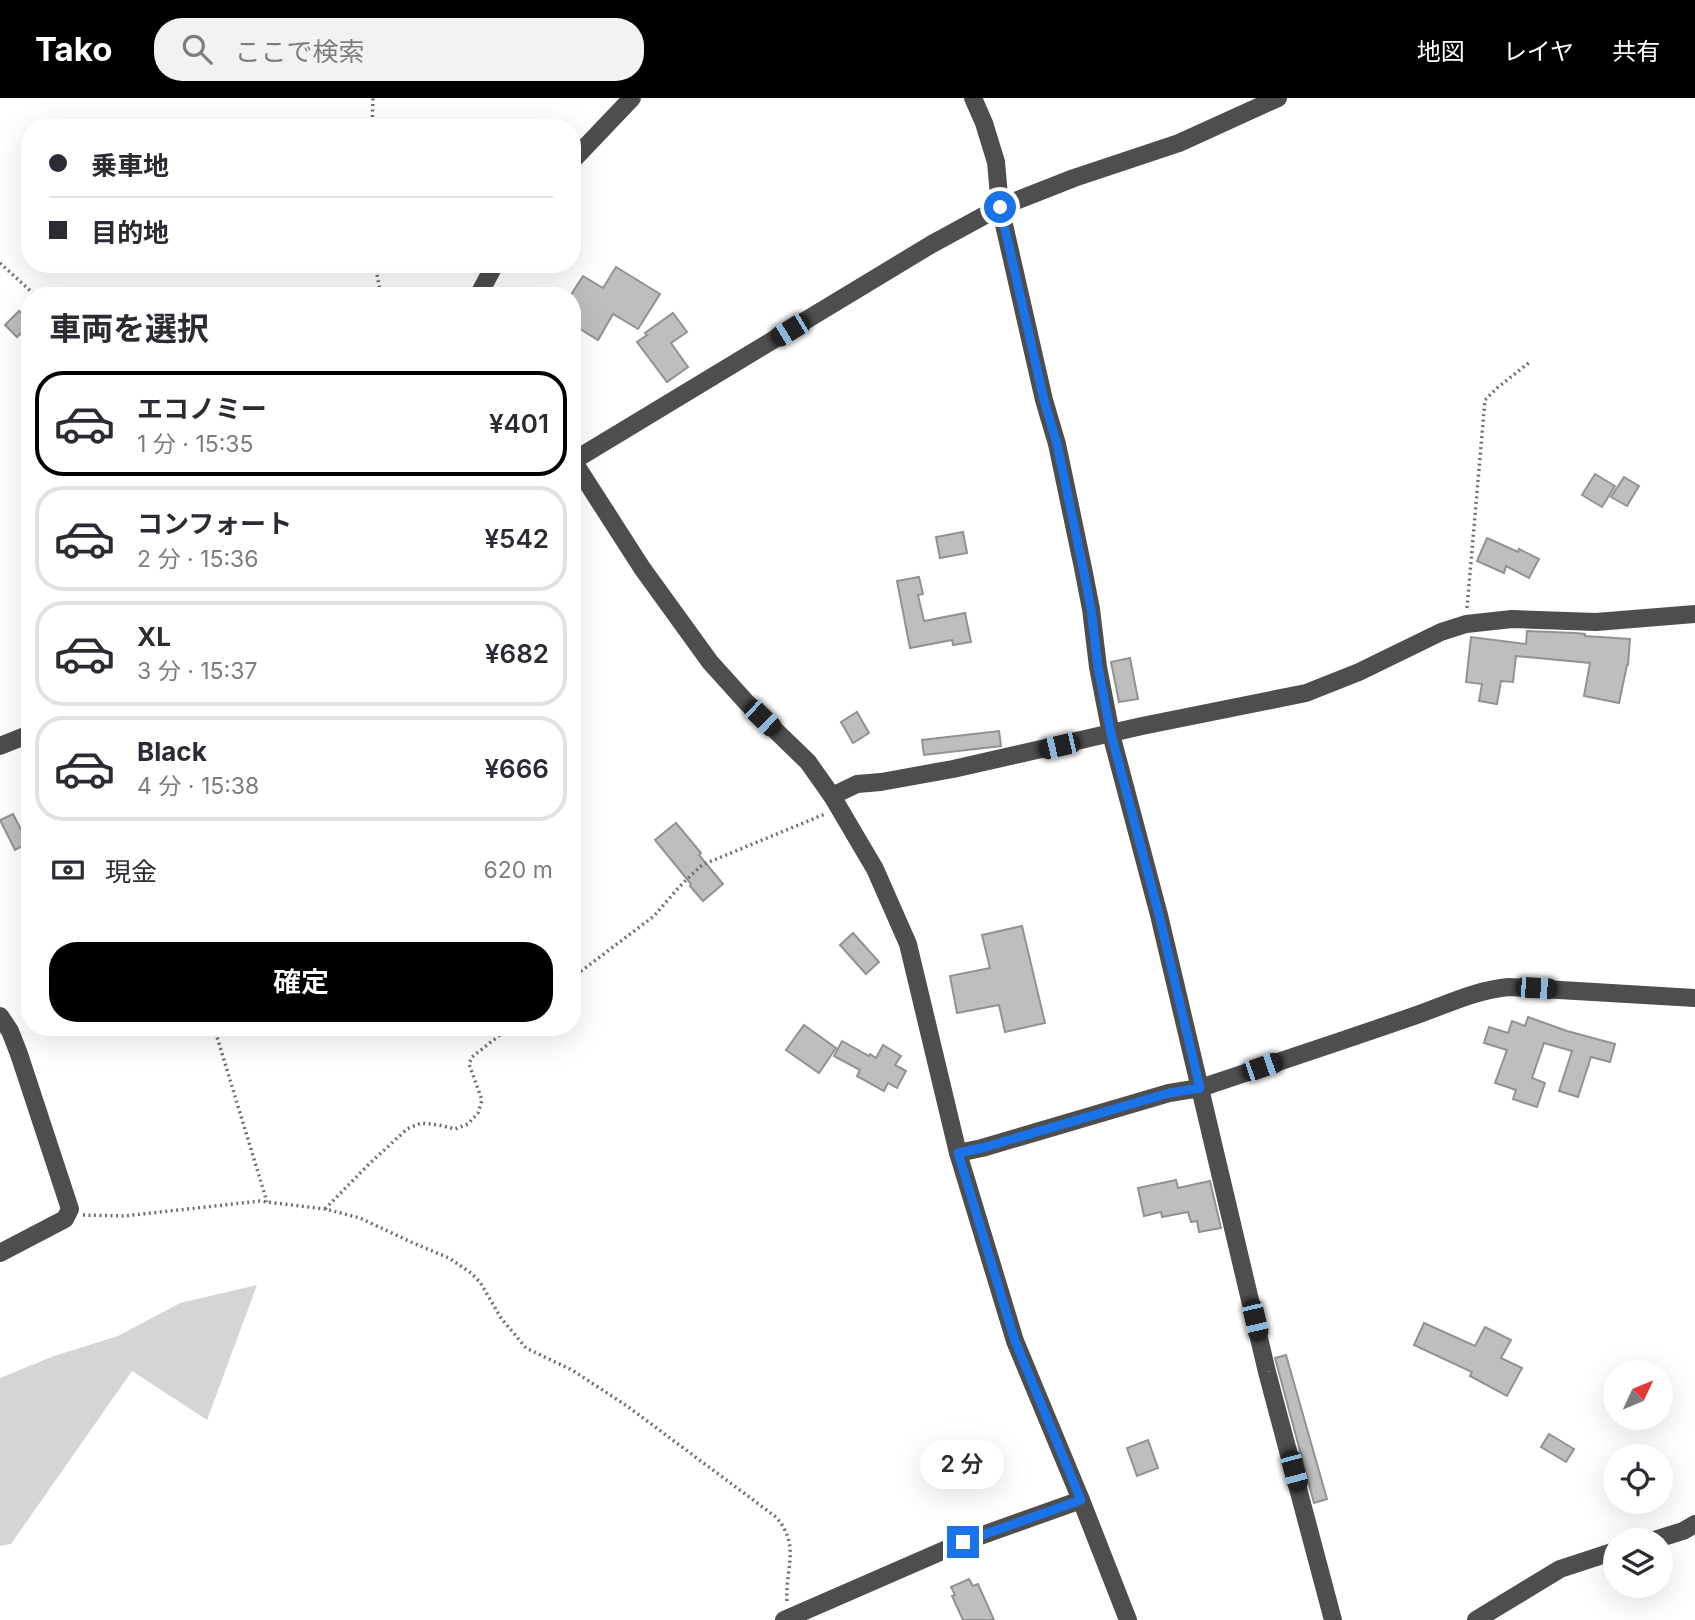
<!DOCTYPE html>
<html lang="ja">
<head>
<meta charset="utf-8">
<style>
  body { margin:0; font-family:Inter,"Noto Sans JP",sans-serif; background:#f2f2f3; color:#2b2b33; height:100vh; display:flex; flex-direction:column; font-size:26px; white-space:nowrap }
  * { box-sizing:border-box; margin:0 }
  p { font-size:23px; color:#7c7c81 }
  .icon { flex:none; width:38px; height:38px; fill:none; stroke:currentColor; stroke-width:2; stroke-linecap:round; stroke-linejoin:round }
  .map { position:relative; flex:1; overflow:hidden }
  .panel { position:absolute; left:21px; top:189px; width:560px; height:749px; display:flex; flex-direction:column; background:#fff; border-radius:28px; box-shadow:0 7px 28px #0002 }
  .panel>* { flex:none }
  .top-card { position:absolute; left:21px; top:21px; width:560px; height:154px; border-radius:28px; box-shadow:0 7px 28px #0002; display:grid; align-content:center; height:154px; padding:0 28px; background:#fff }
  .needle { width:46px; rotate:46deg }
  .controls { position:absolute; left:1603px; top:1262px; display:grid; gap:14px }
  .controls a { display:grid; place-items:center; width:70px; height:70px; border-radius:50%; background:#fff; box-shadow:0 7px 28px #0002; font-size:35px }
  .end { position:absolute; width:32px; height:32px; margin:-16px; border:9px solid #1a73e8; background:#fff; box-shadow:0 0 0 4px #fff }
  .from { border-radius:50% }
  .bubble { position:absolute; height:49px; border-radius:24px; background:#fff; box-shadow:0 7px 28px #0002; font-size:23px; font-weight:600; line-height:49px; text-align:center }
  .car { position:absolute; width:21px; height:42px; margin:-21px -10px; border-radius:9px; box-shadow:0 0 5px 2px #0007; background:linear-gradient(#222 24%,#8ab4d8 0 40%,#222 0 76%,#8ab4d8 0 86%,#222 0) }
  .top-card b { display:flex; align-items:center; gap:24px; height:66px; font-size:26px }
  .top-card b+b { border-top:2px solid #e1e1e2 }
  .top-card i { width:18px; height:18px; background:#2b2b33 }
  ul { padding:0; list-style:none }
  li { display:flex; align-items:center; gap:21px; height:105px; margin:0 14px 10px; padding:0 14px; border:4px solid #e1e1e2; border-radius:28px }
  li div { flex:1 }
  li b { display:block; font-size:26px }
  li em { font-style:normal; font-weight:600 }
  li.current { border-color:#000 }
  li>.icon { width:63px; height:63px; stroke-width:1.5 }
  h2 { padding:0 28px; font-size:32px; line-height:84px }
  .pay { display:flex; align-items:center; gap:18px; height:77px; padding:0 28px; font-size:26px }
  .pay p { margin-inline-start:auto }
  .action { display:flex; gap:14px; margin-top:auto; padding:14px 28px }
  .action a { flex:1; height:80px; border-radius:28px; background:#000; color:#fff; font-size:28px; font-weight:600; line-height:80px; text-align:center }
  header { display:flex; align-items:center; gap:42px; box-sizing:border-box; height:98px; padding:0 35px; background:#000; color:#fff }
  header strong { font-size:33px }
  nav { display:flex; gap:38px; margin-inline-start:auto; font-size:24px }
  .search { width:490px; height:63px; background:#f2f2f3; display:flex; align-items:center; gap:18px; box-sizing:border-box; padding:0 24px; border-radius:28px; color:#7c7c81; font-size:26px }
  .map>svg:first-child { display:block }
  .green { fill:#d5d5d5 }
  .building { fill:#bebebe; stroke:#929292; stroke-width:2 }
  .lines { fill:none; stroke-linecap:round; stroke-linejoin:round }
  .path { stroke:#707070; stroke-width:3.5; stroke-dasharray:2 3.5; stroke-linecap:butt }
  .minor { stroke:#4e4e4e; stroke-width:18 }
  .route { stroke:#1a73e8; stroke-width:9 }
</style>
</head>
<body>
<header>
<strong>Tako</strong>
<div class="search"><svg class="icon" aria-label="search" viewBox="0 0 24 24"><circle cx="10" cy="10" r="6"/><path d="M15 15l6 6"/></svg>ここで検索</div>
<nav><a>地図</a><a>レイヤ</a><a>共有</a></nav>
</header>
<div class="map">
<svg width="1695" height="1522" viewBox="0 0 1695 1522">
  <rect width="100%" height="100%" fill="#fff"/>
  <path class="green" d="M257,1187l-50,135 -75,-49 -121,173 -11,2v-168l54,-22 64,-20 62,-33z"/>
  <g class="building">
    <path d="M616,169l44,27 -22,35 -25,-15 -15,26 -26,-16v-31l11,-17 20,12z"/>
    <path d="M19,213l11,10v3l-13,13 -12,-12z"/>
    <path d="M673,215l14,19 -16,11 17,24 -21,15 -30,-40 10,-7 -2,-2z"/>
    <path d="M1595,376l20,12 -13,21 -20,-12z"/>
    <path d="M1624,379l15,9 -12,20 -16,-9z"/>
    <path d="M963,434l4,21 -27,5 -4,-21z"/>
    <path d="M1487,440l31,14 1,-3 20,10 -10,19 -23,-12 -2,7 -27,-12z"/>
    <path d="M919,479l4,17 -5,1 6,26 41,-8 6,29 -18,3 -1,-5 -42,8 -13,-67z"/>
    <path d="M1527,533l48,2 10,1v2l45,3 -2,26h-1l-8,38 -35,-7 6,-33 -74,-7 -3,26 -12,-1 -4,23 -18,-3 3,-17 -16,-2 5,-45 55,7z"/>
    <path d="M1130,560l8,41 -19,3 -8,-40z"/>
    <path d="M857,614l12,21 -16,10 -12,-21z"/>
    <path d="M999,633l2,15 -77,9 -2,-15z"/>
    <path d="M13,716l15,29 -13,7 -15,-30z"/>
    <path d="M676,725l25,30 -2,2 24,29 -20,17 -13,-15 1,-2 -36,-44z"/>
    <path d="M1022,828l23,97 -40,9 -6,-27 -42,8 -7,-37 40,-8 -8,-33z"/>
    <path d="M853,835l26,29 -13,12 -26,-29z"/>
    <path d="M1528,919l39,14 48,13 -5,18 -19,-5 -13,40 -19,-6 13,-40 -28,-8 -12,35 13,5 -8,24 -24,-8 3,-9 -21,-7 12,-33 -23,-7 5,-16 19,6 4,-12 13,5z"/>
    <path d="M804,927l32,23 -17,25 -33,-23z"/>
    <path d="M842,943l27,15 1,-2 6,4 7,-13 18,11 -6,9 11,6 -9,17 -9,-5 -4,8 -27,-15 3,-6 -26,-14z"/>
    <path d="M1176,1082l2,8 32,-7 11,47 -22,4 -2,-11 -6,1 -3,-10 -26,5 -1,-5 -17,4 -6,-28z"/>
    <path d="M1424,1225l51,23 10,-19 26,13 -10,18 21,10 -15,28 -37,-20 2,-4 -58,-27z"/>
    <path d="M1286,1257l41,144 -13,4 -39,-145z"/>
    <path d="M1549,1336l25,15 -8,13 -25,-15z"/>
    <path d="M1148,1342l10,28 -21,8 -10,-28z"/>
    <path d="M969,1481l4,7 5,-2 16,36h-31l-11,-24 3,-1 -4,-8z"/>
  </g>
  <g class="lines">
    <g class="path">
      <path d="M372,30l1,-30"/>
      <path d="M0,165l36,33"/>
      <path d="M375,166l6,32"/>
      <path d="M1467,510l18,-208 12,-12 33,-26"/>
      <path d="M572,880l82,-62 26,-30 22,-21 123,-51"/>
      <path d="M214,929l53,175"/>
      <path d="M325,1111l43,-44 39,-36 14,-6 18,2 16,4 13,-5 10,-11 4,-13 -13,-36 3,-7 38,-30"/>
      <path d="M83,1117l41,1 136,-15 7,1 58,7 35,9 51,24 38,16 22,15 9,9 21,36 25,30 46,22 55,36 149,111c25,29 9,51 11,84"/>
    </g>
    <g class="minor">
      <path d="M973,0l11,25 12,39 4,45 44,193 13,44 26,124 8,41 7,58 13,67 48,181 108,457 66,248"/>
      <path d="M572,63l60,-63"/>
      <path d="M478,198l17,-32"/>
      <path d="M572,361l70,109 68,94 37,41 61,59 24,34 43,73 33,75 50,209 57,188 66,159 47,120"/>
      <path d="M573,363l359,-217 68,-37 74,-29 105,-35 99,-45"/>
      <path d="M0,648l30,-12"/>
      <path d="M832,698l25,-12 24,-2 72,-13 189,-43 164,-33 53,-21 82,-40 25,-8 46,-5 84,3 99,-8"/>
      <path d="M0,918l10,15 9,23 51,155 -5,10 -65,34"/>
      <path d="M958,1055l24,-5 187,-55 31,-5c69,-23 139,-46 208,-70 34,-11 65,-28 101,-31l186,11"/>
      <path d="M1654,1442l29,-9 12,-7"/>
      <path d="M784,1522l179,-78 118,-42"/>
      <path d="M1476,1522l84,-51 55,-18"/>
    </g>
  </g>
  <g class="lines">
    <path class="route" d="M963,1444l118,-42 -66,-159 -57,-188 24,-5 187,-55 31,-5 -41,-173 -48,-181 -13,-67 -7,-58 -8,-41 -26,-124 -13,-44 -44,-193"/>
  </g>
</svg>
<div class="controls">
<a><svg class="needle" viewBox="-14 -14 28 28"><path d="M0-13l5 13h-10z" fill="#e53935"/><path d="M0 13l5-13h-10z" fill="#7c7c81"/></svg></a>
<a><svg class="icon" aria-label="locate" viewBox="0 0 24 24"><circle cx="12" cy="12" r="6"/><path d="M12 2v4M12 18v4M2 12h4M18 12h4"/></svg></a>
<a><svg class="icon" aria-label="layers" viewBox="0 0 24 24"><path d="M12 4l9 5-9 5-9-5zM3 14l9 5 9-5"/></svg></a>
</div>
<i class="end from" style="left:1000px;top:109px"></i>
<i class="end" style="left:963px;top:1444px"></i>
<div class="bubble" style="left:920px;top:1342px;width:84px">2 分</div>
<i class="car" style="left:790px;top:232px;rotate:239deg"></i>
<i class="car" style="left:762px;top:620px;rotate:134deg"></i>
<i class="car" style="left:1059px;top:648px;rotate:257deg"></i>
<i class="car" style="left:1536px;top:890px;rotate:93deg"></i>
<i class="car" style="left:1262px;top:969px;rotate:71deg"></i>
<i class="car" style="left:1255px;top:1222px;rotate:167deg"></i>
<i class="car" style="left:1294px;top:1373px;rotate:165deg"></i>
<div class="top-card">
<b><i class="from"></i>乗車地</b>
<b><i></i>目的地</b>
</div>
<section class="panel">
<h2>車両を選択</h2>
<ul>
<li class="current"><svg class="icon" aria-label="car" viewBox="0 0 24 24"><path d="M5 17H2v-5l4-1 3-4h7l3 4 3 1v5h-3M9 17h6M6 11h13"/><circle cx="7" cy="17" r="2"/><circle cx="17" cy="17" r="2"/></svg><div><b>エコノミー</b><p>1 分 · 15:35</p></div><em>¥401</em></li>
<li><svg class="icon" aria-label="car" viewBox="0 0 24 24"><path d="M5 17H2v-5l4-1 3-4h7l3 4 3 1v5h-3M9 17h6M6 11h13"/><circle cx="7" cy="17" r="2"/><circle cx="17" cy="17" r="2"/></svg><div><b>コンフォート</b><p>2 分 · 15:36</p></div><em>¥542</em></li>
<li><svg class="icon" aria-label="car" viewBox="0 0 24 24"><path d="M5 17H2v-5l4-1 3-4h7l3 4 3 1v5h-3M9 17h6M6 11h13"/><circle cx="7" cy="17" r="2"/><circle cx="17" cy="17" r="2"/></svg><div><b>XL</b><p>3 分 · 15:37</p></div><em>¥682</em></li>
<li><svg class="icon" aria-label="car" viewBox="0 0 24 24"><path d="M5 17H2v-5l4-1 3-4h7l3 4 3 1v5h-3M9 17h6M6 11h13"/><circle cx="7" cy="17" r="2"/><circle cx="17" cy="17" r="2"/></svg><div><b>Black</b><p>4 分 · 15:38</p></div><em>¥666</em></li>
</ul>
<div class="pay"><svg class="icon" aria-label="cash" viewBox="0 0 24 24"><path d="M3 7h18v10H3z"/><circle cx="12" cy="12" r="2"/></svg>現金<p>620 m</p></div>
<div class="action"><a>確定</a></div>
</section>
</div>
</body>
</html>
